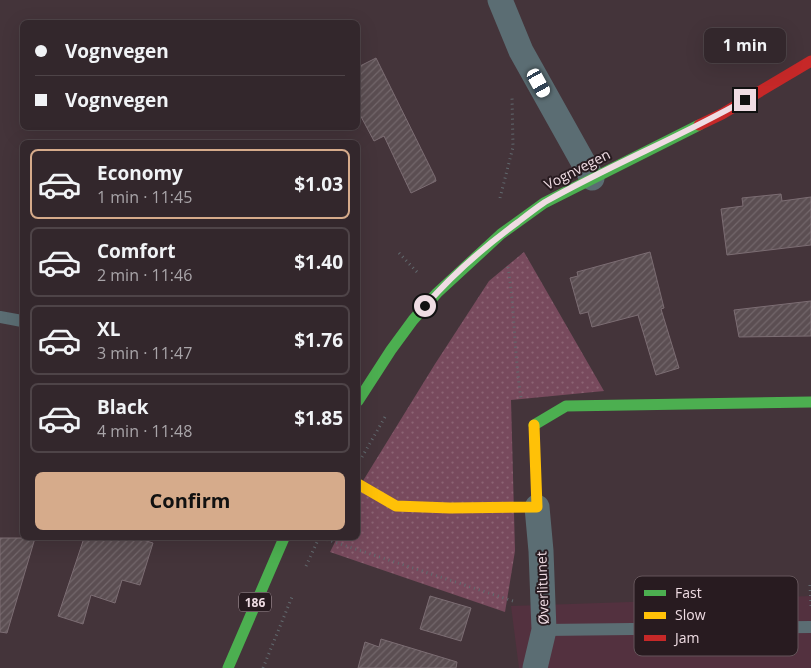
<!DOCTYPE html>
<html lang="en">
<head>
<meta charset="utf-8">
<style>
  body { margin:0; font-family:"Open Sans",sans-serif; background:#3b2f34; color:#f1f3f6; height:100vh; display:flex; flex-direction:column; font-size:19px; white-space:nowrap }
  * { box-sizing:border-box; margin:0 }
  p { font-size:16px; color:#a9a5a9 }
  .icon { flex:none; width:28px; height:28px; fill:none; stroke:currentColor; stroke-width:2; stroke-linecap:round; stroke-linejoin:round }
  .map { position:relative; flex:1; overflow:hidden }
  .sheet { position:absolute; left:20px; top:140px; width:340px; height:400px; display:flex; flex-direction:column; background:#33272c; border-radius:8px; box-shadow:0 5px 20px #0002,0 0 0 1px #4e4448 }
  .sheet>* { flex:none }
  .hud { position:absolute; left:20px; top:20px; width:340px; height:110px; border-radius:8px; box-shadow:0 5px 20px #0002,0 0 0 1px #4e4448; display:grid; align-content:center; height:110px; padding:0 15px; background:#33272c }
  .end { position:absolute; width:22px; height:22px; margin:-11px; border:6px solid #efdce3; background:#111; box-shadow:0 0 0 2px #111 }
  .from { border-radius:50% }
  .bubble { position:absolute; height:35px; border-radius:8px; background:#33272c; box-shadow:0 5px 20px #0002,0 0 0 1px #4e4448; font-size:16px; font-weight:700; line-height:35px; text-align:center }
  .car { position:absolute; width:15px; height:30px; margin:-15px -8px; border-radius:6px; box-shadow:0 0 4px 1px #0007; background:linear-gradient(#fff 24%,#345 0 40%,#fff 0 76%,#345 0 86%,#fff 0) }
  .hud b { display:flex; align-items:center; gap:18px; height:48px; font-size:19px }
  .hud b+b { border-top:1px solid #4e4448 }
  .hud i { width:12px; height:12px; background:#f1f3f6 }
  ul { padding:9px 0 0; list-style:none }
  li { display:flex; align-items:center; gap:15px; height:70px; margin:0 10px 8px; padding:0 5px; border:2px solid #4e4448; border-radius:8px }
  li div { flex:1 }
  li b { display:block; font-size:19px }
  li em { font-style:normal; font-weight:700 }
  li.current { border-color:#d6ab8b }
  li>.icon { width:45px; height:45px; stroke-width:1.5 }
  .action { display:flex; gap:10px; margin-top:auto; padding:10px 15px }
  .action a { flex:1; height:58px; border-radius:8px; background:#d6ab8b; color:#111; font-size:20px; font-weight:700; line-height:58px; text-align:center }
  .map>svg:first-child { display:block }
  .built { fill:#53313f }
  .grass { fill:url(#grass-dots) }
  .building { fill:url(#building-hatch); stroke:#7c6d73 }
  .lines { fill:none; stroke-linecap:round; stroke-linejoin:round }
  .path { stroke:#61696e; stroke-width:3; stroke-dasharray:1 4; stroke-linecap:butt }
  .lane { stroke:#5b6d73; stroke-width:12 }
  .street { stroke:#5b6d73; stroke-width:25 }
  .fast { stroke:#4caf50; stroke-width:11 }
  .slow { stroke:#ffc107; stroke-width:11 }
  .jam { stroke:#c62828; stroke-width:11 }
  .route { stroke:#efdce3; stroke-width:6 }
  .labels { text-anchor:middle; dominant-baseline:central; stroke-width:4; stroke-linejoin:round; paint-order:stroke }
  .shield { fill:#281b20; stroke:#b3a2a8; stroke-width:1 }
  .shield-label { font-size:12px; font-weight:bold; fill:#efdce3 }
  .street-label { font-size:14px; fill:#efdce3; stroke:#281b20 }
  .key { fill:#281b20; stroke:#64555a; stroke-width:1 }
  .key-label { font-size:14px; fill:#efdce3 }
</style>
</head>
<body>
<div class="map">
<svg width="811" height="668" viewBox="0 0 811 668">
  <defs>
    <pattern id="grass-dots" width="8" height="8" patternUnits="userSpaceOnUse" patternTransform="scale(1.25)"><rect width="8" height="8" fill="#784a5d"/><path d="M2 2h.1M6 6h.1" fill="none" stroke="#8c6474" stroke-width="1.8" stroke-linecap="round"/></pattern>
    <pattern id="building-hatch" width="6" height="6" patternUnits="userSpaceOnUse" patternTransform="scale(1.25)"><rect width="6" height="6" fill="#5b4e52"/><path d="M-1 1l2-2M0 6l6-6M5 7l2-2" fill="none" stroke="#73676b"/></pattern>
  </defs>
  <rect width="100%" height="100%" fill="#44343a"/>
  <path class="built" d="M811,596v72h-292l-8,-62z"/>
  <path class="grass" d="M524,252l80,139 -93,9 4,151 -10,61 -175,-60 7,-14h21v-47l3,-7 74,-120 54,-83z"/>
  <g class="building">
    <path d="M376,58l59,119 1,4 -25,12 -27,-57 -10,5 -16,-30v-44z"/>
    <path d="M781,194l1,7 29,-4v48l-84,10 -6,-46 22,-3 -1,-8z"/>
    <path d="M650,252l14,56 -3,1 18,59 -23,7 -18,-60 -46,12 -4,-15 -8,2 -10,-36 8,-2 -1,-4z"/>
    <path d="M811,301v35l-72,1 -5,-27z"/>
    <path d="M0,538h35l-28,95 -7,-1z"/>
    <path d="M84,538h53l16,5 -13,42 -18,-5 -7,23 -24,-8 -8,29 -25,-8z"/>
    <path d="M430,596l41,12 -10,33 -41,-12z"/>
    <path d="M381,639l76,23 -1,6h-98l7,-26 14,5z"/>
  </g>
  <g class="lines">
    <g class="path">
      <path d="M500,198l13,-51 -1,-51"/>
      <path d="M399,253l18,19"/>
      <path d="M508,267c7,43 6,87 13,131"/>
      <path d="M362,457l23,-40"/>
      <path d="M322,538l194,64"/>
      <path d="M306,566l13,-28"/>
      <path d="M810,585l1,21"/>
      <path d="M263,668l29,-71"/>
    </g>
    <g class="lane">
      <path d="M0,317l22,4"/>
      <path d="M544,630l267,-3"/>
    </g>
    <g class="street">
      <path d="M500,0l21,51 71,127"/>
      <path d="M535,668l9,-38 -3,-79 -4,-44"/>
    </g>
    <g class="fast">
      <path d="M358,401l33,-51 22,-30 24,-27 64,-59 43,-31 155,-78"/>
      <path d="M534,425l32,-19 245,-4"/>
      <path d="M228,668l56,-130"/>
    </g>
    <path class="slow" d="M358,484l38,22 54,2 87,-1 -3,-82"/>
    <path class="jam" d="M699,125l23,-11 89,-53"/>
  </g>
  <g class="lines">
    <path class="route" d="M425,306c27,-31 59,-59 93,-84 9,-7 18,-14 27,-20 65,-37 135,-65 200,-102"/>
  </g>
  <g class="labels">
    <rect class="shield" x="239" y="592.5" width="32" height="19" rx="4"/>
    <g class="shield-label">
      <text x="255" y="602">186</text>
    </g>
    <g class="street-label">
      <text transform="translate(577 169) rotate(-27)">Vognvegen</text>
      <text transform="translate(542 588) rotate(-92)">Øverlitunet</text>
    </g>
  </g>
  <rect x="634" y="576" width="164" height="80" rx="8" class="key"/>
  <rect x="644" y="590" width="22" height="6" fill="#4caf50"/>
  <rect x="644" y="612" width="22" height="7" fill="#ffc107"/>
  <rect x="644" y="635" width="22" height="6" fill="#c62828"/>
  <g class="key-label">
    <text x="675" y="598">Fast</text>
    <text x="675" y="620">Slow</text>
    <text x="675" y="643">Jam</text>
  </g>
</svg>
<i class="end from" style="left:425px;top:306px"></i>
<i class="end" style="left:745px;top:100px"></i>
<div class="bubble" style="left:704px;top:28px;width:82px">1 min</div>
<i class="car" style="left:539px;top:83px;rotate:151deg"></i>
<div class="hud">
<b><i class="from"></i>Vognvegen</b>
<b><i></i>Vognvegen</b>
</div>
<section class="sheet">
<ul>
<li class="current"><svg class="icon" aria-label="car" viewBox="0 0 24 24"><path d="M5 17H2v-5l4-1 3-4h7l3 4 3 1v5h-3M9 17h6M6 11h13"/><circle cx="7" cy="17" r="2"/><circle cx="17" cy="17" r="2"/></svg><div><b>Economy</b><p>1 min · 11:45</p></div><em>$1.03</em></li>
<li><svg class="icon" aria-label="car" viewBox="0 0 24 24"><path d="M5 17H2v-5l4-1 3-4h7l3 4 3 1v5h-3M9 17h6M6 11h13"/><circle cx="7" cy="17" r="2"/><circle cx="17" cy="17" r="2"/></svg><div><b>Comfort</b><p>2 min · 11:46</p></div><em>$1.40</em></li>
<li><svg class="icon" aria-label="car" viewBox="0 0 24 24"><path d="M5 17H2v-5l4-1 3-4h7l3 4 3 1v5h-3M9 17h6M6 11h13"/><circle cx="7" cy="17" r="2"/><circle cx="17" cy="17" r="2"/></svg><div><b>XL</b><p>3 min · 11:47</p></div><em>$1.76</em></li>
<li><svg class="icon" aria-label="car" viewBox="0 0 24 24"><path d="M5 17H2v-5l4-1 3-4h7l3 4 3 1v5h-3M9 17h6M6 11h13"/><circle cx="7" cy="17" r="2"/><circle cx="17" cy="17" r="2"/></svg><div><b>Black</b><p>4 min · 11:48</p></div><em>$1.85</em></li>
</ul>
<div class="action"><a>Confirm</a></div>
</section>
</div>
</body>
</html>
